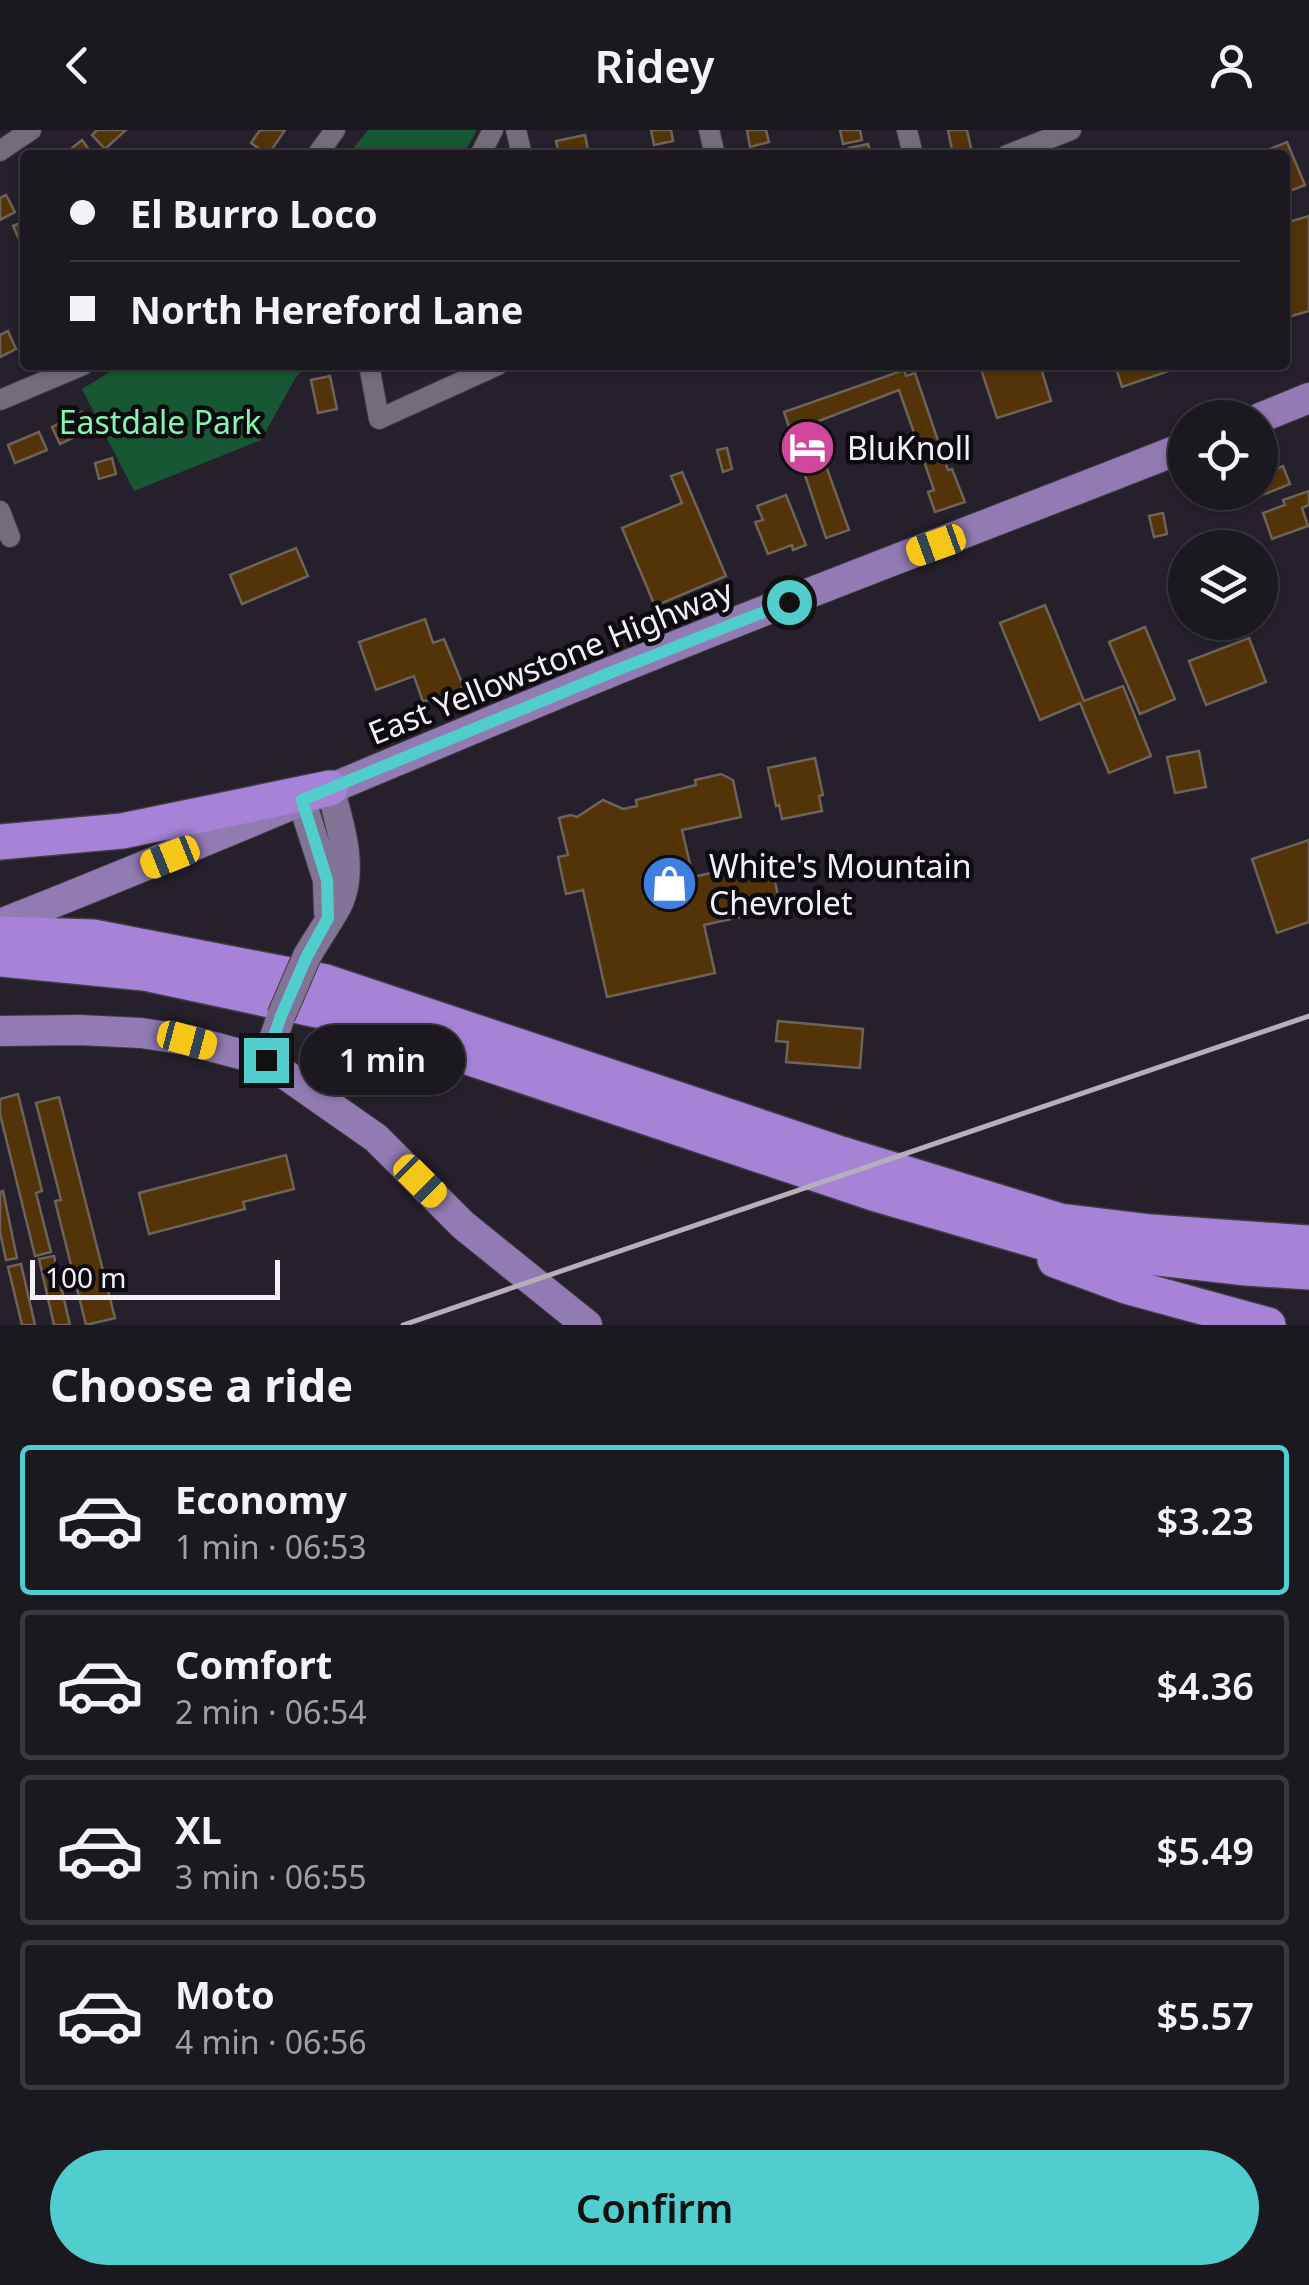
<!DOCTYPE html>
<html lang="en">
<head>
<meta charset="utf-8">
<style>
  body { margin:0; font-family:"Noto Sans",sans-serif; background:#252129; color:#f1f3f6; height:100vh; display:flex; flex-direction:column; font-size:38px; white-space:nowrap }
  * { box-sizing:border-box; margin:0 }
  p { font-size:32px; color:#a0a0a5 }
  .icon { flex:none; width:55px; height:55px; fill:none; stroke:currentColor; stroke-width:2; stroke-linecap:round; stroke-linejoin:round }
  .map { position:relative; height:1195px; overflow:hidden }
  .details { display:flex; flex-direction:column; background:#1c1820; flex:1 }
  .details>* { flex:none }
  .guide { position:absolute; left:20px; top:20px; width:1270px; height:220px; border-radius:10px; box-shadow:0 2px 8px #0004,0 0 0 2px #3a373e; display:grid; align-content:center; height:220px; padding:0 50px; background:#1c1820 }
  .controls { position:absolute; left:1168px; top:270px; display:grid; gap:20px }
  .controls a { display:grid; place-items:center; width:110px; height:110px; border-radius:50%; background:#1c1820; box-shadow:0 2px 8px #0004,0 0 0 2px #3a373e; font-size:50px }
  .scale { position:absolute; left:30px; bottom:25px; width:250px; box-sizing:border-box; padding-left:10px; border:5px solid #f3f0f8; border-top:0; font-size:28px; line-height:35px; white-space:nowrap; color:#f3f0f8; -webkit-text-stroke:8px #0d0b10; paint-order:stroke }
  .end { position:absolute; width:45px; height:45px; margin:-22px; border:12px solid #52cdce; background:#111; box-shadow:0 0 0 5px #111 }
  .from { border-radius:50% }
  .bubble { position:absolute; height:70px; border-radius:35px; background:#1c1820; box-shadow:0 2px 8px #0004,0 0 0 2px #3a373e; font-size:32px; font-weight:600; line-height:70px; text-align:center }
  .car { position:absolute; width:30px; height:60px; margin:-30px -15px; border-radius:12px; box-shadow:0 0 8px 2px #0007; background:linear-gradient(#f5c518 24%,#345 0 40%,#f5c518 0 76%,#345 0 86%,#f5c518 0) }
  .guide b { display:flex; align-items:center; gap:35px; height:95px; font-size:38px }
  .guide b+b { border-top:2px solid #3a373e }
  .guide i { width:25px; height:25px; background:#f1f3f6 }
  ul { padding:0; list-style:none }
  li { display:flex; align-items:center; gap:30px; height:150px; margin:0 20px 15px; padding:0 30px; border:5px solid #3a373e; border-radius:10px }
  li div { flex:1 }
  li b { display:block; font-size:38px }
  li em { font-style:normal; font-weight:600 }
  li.selected { border-color:#52cdce }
  li>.icon { width:90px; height:90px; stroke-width:1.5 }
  h2 { padding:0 50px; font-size:45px; line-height:120px }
  .cta { display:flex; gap:20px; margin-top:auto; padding:20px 50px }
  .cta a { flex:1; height:115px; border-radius:60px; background:#52cdce; color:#111; font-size:40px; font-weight:600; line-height:115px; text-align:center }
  header { display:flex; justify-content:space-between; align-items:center; height:130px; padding:0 50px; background:#1c1820; font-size:45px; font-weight:600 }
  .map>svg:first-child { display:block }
  .green { fill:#185734 }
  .building { fill:#533408; stroke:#6d6358; stroke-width:2.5 }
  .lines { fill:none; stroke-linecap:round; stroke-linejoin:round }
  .street-casing { stroke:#403d45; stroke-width:22 }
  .secondary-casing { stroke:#403d45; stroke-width:30 }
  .primary-casing { stroke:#403d45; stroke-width:32 }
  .highway-casing { stroke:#403d45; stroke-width:38 }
  .street { stroke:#736d7b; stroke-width:20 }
  .secondary { stroke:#827496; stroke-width:28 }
  .primary { stroke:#927ab2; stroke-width:30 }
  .highway { stroke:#a683d6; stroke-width:35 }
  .rail { stroke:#b3b0b9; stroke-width:5 }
  .secondary-bridge-casing { stroke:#403d45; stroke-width:30; stroke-linecap:butt }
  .secondary-bridge { stroke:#827496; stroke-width:28 }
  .route { stroke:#52cdce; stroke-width:12 }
  .labels { text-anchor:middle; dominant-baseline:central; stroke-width:9; stroke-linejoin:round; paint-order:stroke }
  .park-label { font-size:32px; fill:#82f7ae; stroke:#0d0b10 }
  .poi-label { font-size:32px; fill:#f3f0f8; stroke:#0d0b10; text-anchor:start }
  .street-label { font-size:32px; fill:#f3f0f8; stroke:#0d0b10 }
</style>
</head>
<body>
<header><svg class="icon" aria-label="back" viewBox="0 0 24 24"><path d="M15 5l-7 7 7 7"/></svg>Ridey<svg class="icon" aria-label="person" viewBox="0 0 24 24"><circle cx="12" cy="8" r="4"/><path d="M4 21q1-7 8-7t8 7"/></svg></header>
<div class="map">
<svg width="1309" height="1195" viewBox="0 0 1309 1195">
  <rect width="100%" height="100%" fill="#25202b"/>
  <g class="green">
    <path d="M368,0h109l-14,25h-115z"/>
    <path d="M121,235h187l-12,12 -35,63 -127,51 -52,-102z"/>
  </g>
  <g class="building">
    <path d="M97,0h29l-21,19 -13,-14z"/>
    <path d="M260,0h25l-17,25 -17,-12z"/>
    <path d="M651,0h20l2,11 -19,4z"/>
    <path d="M747,0h19l3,12 -19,5z"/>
    <path d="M840,0h20l2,10 -19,4z"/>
    <path d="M948,0h19l5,23 -19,2z"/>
    <path d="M585,5l4,20h-30l-3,-14z"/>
    <path d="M82,10l11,15h-30z"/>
    <path d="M1287,12l18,43 -20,8v-38h-30z"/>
    <path d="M868,14l3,11h-20l-2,-7z"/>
    <path d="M6,65l9,17 -15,8v-22z"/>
    <path d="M1309,86v95l-24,7v-95z"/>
    <path d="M25,91v20l-4,2 -8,-17z"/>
    <path d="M8,201l8,18 -16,8v-22z"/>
    <path d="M984,235h56l11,36 -54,17 -17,-52z"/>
    <path d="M1115,235h56l1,5 -50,17z"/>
    <path d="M904,240l2,6 9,-3 33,97 4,-1 13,33 -30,10 -7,-20 6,-2 -35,-100 -88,34 38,106 -23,8 -42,-126z"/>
    <path d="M330,246l7,33 -19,4 -7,-33z"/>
    <path d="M82,282l9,17 -31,15 -8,-17z"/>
    <path d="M39,302l8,18 -32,13 -7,-18z"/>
    <path d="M727,318l5,21 -9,3 -6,-22z"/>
    <path d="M112,328l4,16 -17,5 -4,-16z"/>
    <path d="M1283,336l7,18 -30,12v-21z"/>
    <path d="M682,342l44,104 -71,30 -33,-78 60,-25 -11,-27z"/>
    <path d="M1309,361v14l-7,3 6,18 -36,13 -9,-26 22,-8 -2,-5z"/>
    <path d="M786,365l20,50 -13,5 -1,-5 -24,9 -13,-32 8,-2 -6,-14z"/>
    <path d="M1163,383l4,21 -13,3 -5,-21z"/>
    <path d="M296,418l12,28 -66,28 -12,-29z"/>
    <path d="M1045,475l39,96 39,-15 28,70 -42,17 -29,-70 -40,17 -40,-97z"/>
    <path d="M425,489l8,24 11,-4 20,49 -41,14 -9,-26 -38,14 -17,-48z"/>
    <path d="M1145,497l30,72 -35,15 -31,-72z"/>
    <path d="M1249,508l17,44 -60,23 -17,-44z"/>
    <path d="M1199,621l7,36 -31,6 -8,-36z"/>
    <path d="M815,628l8,37 -4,1 3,15 -40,8 -3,-14 -3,1 -8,-38z"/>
    <path d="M721,644l12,6 8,37 -59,13 11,47 77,-17 11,48 -77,17 11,48 -108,24 -24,-107 -17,4 -8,-37 10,-2 -9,-37 12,-3 6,2 26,-17 20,9 14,-3 -1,-6 60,-15 -1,-5z"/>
    <path d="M1309,710v82l-32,11 -25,-74z"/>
    <path d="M778,891l85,8 -3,39 -74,-6 2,-20 -12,-1z"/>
    <path d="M18,964l24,97 -6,2 15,59 -16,4 -35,-142v-15z"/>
    <path d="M59,967l56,221 -29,7 -31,-124 6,-1 -25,-97z"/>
    <path d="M286,1025l8,34 -51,13 2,7 -96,25 -10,-41z"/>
    <path d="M3,1061l14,67 -11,2 -6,-28v-40z"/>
    <path d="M54,1126l16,69h-16l-15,-66z"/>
    <path d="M21,1134l14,61h-13l-14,-58z"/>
  </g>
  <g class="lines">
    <defs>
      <g id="street">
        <path d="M516,0l6,25"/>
        <path d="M709,0l6,25"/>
        <path d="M907,0l6,25"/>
        <path d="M0,21l31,-21"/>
        <path d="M317,25l18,-25"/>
        <path d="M480,25l13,-25"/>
        <path d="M1007,25l64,-25"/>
        <path d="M369,235l10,54 119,-54"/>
        <path d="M0,270l83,-35"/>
        <path d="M0,381l10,26"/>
      </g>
      <g id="secondary">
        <path d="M301,669l26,81 1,32"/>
        <path d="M307,826c10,-17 21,-33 30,-49 19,-36 3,-83 -7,-119"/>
        <path d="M266,931l15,-45"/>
      </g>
      <g id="primary">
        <path d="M1260,288l49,-20"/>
        <path d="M0,794c204,-80 405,-168 608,-251 191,-78 385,-150 577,-226"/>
        <path d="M0,901l79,-1 62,3 46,7 79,21 110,77 87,87 124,100"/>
      </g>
      <g id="highway">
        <path d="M0,712l122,-11 208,-43"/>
        <path d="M0,804l93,3 233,45 515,172 219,67 91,11 158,11"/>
        <path d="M0,829l144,14 201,43 531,178 183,53 188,21 62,4"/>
        <path d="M1055,1130l71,26 142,39"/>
      </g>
    </defs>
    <use href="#street" class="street-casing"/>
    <use href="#secondary" class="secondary-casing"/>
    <use href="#primary" class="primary-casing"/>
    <use href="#highway" class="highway-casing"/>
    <use href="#street" class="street"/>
    <use href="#secondary" class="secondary"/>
    <use href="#primary" class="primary"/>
    <use href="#highway" class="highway"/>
    <path class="rail" d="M403,1195l906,-309"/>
    <defs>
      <path id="secondary-bridge" d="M281,886l26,-60"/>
    </defs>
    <use href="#secondary-bridge" class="secondary-bridge-casing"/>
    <use href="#secondary-bridge" class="secondary-bridge"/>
  </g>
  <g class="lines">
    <path class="route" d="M266,930l15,-44 26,-60 21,-38 -1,-38 -25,-80 310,-128 177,-70"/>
  </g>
  <defs>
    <symbol id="hotel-disc" viewBox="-11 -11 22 22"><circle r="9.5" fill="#d1479c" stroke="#0d0b10"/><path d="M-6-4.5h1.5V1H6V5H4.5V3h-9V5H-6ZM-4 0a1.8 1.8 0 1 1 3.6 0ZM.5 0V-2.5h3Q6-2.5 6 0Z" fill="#fff"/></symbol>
    <symbol id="shop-disc" viewBox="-11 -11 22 22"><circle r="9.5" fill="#3f7fe0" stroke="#0d0b10"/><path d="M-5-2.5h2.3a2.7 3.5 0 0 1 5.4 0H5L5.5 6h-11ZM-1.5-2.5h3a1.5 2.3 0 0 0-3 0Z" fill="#fff"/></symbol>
  </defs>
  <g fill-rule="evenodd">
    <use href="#hotel-disc" x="776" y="286" width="63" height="63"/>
    <use href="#shop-disc" x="638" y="722" width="63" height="63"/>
  </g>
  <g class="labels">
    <g class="park-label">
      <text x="160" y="291">Eastdale Park</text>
    </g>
    <g class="poi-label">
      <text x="847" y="317">BluKnoll</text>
      <text x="709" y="735">White's Mountain<tspan x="709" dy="37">Chevrolet</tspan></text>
    </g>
    <g class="street-label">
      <text transform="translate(550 531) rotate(-22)">East Yellowstone Highway</text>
    </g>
  </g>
</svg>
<div class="controls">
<a><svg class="icon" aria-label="locate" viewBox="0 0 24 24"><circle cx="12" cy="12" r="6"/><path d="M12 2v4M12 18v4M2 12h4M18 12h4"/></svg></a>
<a><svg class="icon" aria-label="layers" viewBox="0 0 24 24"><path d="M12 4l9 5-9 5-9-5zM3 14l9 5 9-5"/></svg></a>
</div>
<div class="scale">100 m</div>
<i class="end from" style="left:789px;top:472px"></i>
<i class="end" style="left:266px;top:930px"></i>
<div class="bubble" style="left:300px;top:895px;width:165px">1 min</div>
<i class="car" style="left:936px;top:415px;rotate:250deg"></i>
<i class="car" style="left:170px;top:727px;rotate:248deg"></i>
<i class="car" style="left:187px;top:910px;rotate:105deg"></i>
<i class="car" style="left:420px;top:1051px;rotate:135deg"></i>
<div class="guide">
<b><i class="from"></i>El Burro Loco</b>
<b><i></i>North Hereford Lane</b>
</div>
</div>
<section class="details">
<h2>Choose a ride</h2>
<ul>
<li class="selected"><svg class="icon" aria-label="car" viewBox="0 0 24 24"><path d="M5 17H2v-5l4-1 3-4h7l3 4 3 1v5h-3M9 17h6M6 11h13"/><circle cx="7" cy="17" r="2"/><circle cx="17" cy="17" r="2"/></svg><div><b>Economy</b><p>1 min · 06:53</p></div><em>$3.23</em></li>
<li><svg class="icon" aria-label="car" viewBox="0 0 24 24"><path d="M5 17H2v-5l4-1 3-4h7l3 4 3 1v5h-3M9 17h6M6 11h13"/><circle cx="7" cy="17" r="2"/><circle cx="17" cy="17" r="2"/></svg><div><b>Comfort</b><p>2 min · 06:54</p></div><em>$4.36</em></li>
<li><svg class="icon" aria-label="car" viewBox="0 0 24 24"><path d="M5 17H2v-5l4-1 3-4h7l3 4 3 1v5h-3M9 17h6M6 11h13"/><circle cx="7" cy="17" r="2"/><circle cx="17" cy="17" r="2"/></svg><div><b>XL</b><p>3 min · 06:55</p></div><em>$5.49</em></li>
<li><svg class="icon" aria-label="car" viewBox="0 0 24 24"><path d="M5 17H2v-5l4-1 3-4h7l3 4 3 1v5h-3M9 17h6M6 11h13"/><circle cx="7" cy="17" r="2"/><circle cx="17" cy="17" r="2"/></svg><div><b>Moto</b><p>4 min · 06:56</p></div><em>$5.57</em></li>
</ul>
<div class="cta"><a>Confirm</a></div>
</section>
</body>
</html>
